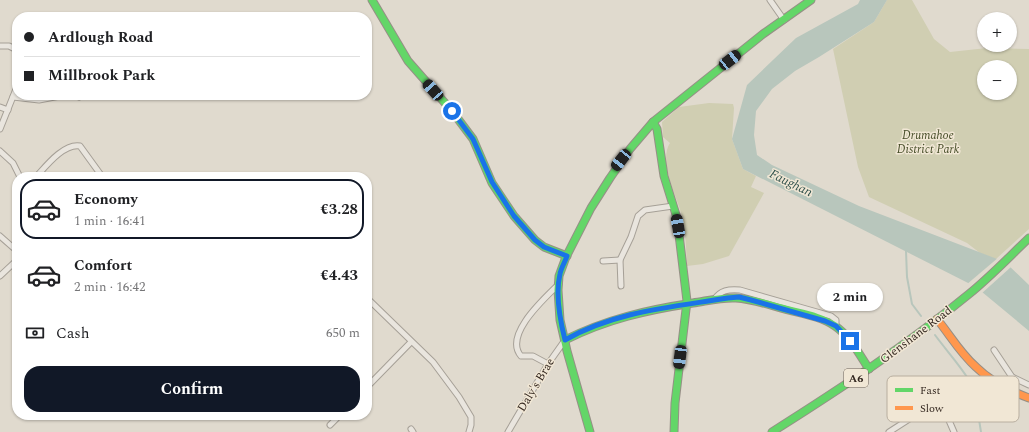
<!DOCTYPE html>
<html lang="en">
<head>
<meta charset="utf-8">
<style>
  body { margin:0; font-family:Spectral,serif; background:#f2f2f2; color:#202124; height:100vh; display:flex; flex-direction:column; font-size:15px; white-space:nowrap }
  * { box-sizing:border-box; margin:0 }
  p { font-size:13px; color:#757577 }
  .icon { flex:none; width:22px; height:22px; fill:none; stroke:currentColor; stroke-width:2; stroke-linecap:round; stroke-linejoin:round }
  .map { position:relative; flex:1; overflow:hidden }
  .drawer { position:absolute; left:12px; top:172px; width:360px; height:248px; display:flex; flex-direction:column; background:#fff; border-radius:16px; box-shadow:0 1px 3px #0004 }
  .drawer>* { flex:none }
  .hud { position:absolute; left:12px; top:12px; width:360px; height:88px; border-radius:16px; box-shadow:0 1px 3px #0004; display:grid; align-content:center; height:88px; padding:0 12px; background:#fff }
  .tools { position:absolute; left:977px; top:12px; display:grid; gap:8px }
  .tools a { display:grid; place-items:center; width:40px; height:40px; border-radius:50%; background:#fff; box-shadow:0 1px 3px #0004; font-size:20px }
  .end { position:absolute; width:18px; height:18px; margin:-9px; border:5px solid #1a73e8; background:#fff; box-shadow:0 0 0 2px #fff }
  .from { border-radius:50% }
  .bubble { position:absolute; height:28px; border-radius:14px; background:#fff; box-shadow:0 1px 3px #0004; font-size:13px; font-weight:700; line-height:28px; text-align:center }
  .car { position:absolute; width:12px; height:24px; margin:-12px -6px; border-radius:5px; box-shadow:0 0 3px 1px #0007; background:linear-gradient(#222 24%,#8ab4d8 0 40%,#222 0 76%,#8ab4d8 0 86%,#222 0) }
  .hud b { display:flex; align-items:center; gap:14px; height:38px; font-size:15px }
  .hud b+b { border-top:1px solid #e0e0e0 }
  .hud i { width:10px; height:10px; background:#202124 }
  ul { padding:7px 0 0; list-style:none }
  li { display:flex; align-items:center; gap:12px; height:60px; margin:0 8px 6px; padding:0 4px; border:2px solid transparent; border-radius:16px }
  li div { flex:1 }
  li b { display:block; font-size:15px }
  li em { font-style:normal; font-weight:700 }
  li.selected { border-color:#111827 }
  li>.icon { width:36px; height:36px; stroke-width:1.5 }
  .pay { display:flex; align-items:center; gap:10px; height:44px; padding:0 12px; font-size:15px }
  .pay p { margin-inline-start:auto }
  .button { display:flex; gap:8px; margin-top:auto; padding:8px 12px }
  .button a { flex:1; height:46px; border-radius:16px; background:#111827; color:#fff; font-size:16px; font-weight:700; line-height:46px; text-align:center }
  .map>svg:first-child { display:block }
  .green { fill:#d0ceb2; fill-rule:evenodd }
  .water { fill:#b8c6bc }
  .pier { fill:#e0dace }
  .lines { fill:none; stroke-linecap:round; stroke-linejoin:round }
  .stream { stroke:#b8c6bc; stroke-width:2 }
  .street-casing { stroke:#a6a097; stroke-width:7 }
  .fast-casing { stroke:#968f86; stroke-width:9 }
  .slow-casing { stroke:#968f86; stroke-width:9 }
  .street { stroke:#e9e5de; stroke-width:5 }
  .fast { stroke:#63d668; stroke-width:7 }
  .slow { stroke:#ff974d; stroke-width:7 }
  .route { stroke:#1a73e8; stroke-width:5 }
  .labels { text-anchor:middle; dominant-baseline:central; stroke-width:3; stroke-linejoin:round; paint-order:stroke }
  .shield { fill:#f1e7d5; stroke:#6d6156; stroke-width:1 }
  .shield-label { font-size:11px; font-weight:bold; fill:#342820 }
  .park-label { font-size:12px; font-style:italic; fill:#474e29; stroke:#f1e7d5 }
  .street-label { font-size:12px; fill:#342820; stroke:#f1e7d5 }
  .water-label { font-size:13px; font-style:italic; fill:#31524d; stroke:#f1e7d5 }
  .key { fill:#f1e7d5; stroke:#b8ae9f; stroke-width:1 }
  .key-label { font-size:11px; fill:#342820 }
</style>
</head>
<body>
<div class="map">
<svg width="1029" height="432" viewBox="0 0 1029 432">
  <rect width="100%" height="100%" fill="#e0dace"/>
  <g class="green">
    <path d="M887,0h25l22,39 16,13 37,-4 42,1v180l-33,30 -16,-6 -13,-10 -98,-46 -11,-30 -25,-118 41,-27zM984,67h26v26h-26z"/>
    <path d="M709,103l24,1 1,4 -2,31 11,30 13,7 -5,11 13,6 -35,63 -26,8 -16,2c-1,-17 -1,-34 -5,-50 -5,-19 -24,-55 -12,-73l-7,-6 -1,-15 17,-15z"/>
  </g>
  <path class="water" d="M860,0h27l-13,22 -55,35 -24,14 -23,18 -16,22 -2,24 3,20 15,10 87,41 146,56 24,23v46l-53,-44 -233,-118 -11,-30 15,-54 49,-47 62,-34z"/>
  <path class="pier" d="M999,257l3,2 9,8 -30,27 -15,-9z"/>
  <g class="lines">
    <g class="stream">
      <path d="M906,251l1,26 5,27 9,12"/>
      <path d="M935,335c11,15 24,29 34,45 6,11 10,39 12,52"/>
    </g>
    <defs>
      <g id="street">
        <path d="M770,0l14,20"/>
        <path d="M0,46h9l8,4"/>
        <path d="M16,58l1,-4"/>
        <path d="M76,95l3,2"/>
        <path d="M13,97l26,3 26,-5"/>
        <path d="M0,107l8,3"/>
        <path d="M0,129l16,-40"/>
        <path d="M0,151l13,12 7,14"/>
        <path d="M36,177c10,-11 28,-34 44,-31l21,29"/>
        <path d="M0,236l17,15"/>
        <path d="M603,261l17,-1"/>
        <path d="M0,276l17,-16"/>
        <path d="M621,286l-1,-26 11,-23 7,-21 7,-6 28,-4"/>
        <path d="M367,298l66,64 26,35 12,20v8l-2,7"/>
        <path d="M714,300c6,-10 15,-11 26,-10l91,26 5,4v6"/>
        <path d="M994,350l18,27 17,8"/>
        <path d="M548,364l-15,-8h-12c-18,-21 24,-58 38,-72"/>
        <path d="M929,385l15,24 10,23"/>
        <path d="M367,387l44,-45"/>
        <path d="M1004,388l8,-11"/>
        <path d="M330,425l10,-10"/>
        <path d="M411,429l2,3"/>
        <path d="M508,432l40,-68 17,-24"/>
        <path d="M889,432l50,-32"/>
      </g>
      <g id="fast">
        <path d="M372,0l36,61 44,50 21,28 19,44 22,33 21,24 9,7 23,9"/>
        <path d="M653,122l4,7 7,47 13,42 10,83 -12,102 -1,29"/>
        <path d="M565,340c42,-21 82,-30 128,-37 14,-2 29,-6 43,-5 18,1 36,8 53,12 16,4 33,7 46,16 15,10 24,28 34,43"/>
        <path d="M590,432l-23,-81 -7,-31 -2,-30 1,-14 7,-19 25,-49 19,-30 20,-29 23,-27 110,-88 48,-34"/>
        <path d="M772,432c68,-43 135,-87 197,-138 21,-17 40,-37 60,-56"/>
      </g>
      <path id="slow" d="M937,319c13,16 23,34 39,48 15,15 34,24 53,31"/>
    </defs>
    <use href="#street" class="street-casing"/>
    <use href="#fast" class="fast-casing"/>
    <use href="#slow" class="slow-casing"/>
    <use href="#street" class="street"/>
    <use href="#fast" class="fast"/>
    <use href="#slow" class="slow"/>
  </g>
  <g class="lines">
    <path class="route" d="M452,111l21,28 19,43 22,34 21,24 9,7 23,9c-2,6 -6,12 -7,18 -5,20 0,46 5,66 50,-29 108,-33 163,-42l11,-1 12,3 74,21 11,5 14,15"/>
  </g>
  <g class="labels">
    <rect class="shield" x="844" y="369" width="24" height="18" rx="3"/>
    <g class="shield-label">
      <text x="856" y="378">A6</text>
    </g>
    <g class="park-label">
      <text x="928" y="135">Drumahoe<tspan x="928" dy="14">District Park</tspan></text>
    </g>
    <g class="street-label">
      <text transform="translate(916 335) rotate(-37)">Glenshane Road</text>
      <text transform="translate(536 385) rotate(-59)">Daly's Brae</text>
    </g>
    <g class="water-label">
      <text transform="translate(791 183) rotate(26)">Faughan</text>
    </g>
  </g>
  <rect x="887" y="376" width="132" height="46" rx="6" class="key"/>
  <rect x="895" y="388" width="18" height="4" fill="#63d668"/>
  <rect x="895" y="406" width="18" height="4" fill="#ff974d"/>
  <g class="key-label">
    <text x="920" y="394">Fast</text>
    <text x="920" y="412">Slow</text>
  </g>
</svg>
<div class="tools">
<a>+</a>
<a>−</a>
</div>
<i class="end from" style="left:452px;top:111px"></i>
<i class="end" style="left:850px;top:341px"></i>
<div class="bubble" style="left:817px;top:283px;width:66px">2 min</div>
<i class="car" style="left:730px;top:60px;rotate:52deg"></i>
<i class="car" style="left:433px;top:90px;rotate:318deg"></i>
<i class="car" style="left:621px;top:160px;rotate:218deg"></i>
<i class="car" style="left:678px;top:226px;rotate:350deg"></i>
<i class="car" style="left:680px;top:357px;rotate:187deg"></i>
<div class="hud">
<b><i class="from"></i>Ardlough Road</b>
<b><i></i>Millbrook Park</b>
</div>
<section class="drawer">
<ul>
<li class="selected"><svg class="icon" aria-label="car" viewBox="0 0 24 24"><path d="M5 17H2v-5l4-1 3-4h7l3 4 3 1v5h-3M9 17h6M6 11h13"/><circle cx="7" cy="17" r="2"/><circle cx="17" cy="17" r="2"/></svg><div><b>Economy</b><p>1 min · 16:41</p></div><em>€3.28</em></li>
<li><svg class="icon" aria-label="car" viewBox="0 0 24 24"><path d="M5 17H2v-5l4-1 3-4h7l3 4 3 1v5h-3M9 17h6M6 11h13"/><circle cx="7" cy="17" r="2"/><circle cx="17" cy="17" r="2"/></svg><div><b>Comfort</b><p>2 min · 16:42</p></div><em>€4.43</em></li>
</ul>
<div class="pay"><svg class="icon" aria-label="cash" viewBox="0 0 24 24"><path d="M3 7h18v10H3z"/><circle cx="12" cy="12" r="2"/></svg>Cash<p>650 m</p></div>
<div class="button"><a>Confirm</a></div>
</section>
</div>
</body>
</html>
